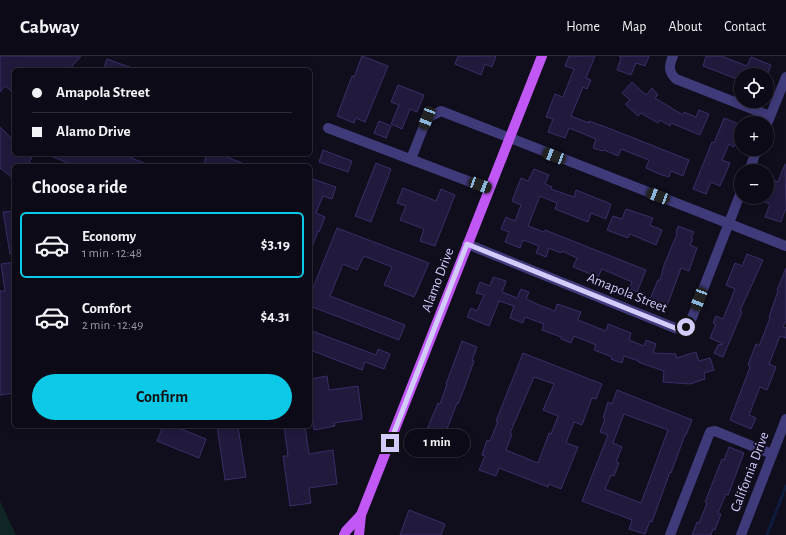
<!DOCTYPE html>
<html lang="en">
<head>
<meta charset="utf-8">
<style>
  body { margin:0; font-family:"Alegreya Sans",sans-serif; background:#1a1823; color:#f1f3f6; height:100vh; display:flex; flex-direction:column; font-size:15px; white-space:nowrap }
  * { box-sizing:border-box; margin:0 }
  p { font-size:13px; color:#9a9aa1 }
  .icon { flex:none; width:22px; height:22px; fill:none; stroke:currentColor; stroke-width:2; stroke-linecap:round; stroke-linejoin:round }
  .map { position:relative; flex:1; overflow:hidden }
  .panel { position:absolute; left:12px; top:108px; width:300px; height:264px; display:flex; flex-direction:column; background:#0c0a16; border-radius:6px; box-shadow:0 2px 10px #0003,0 0 0 1px #2c2b35 }
  .panel>* { flex:none }
  .banner { position:absolute; left:12px; top:12px; width:300px; height:88px; border-radius:6px; box-shadow:0 2px 10px #0003,0 0 0 1px #2c2b35; display:grid; align-content:center; height:88px; padding:0 20px; background:#0c0a16 }
  .tools { position:absolute; left:734px; top:12px; display:grid; gap:8px }
  .tools a { display:grid; place-items:center; width:40px; height:40px; border-radius:50%; background:#0c0a16; box-shadow:0 2px 10px #0003,0 0 0 1px #2c2b35; font-size:20px }
  .end { position:absolute; width:18px; height:18px; margin:-9px; border:5px solid #d3cbfc; background:#111; box-shadow:0 0 0 2px #111 }
  .from { border-radius:50% }
  .bubble { position:absolute; height:28px; border-radius:14px; background:#0c0a16; box-shadow:0 2px 10px #0003,0 0 0 1px #2c2b35; font-size:13px; font-weight:700; line-height:28px; text-align:center }
  .car { position:absolute; width:12px; height:24px; margin:-12px -6px; border-radius:5px; box-shadow:0 0 3px 1px #0007; background:linear-gradient(#222 24%,#8ab4d8 0 40%,#222 0 76%,#8ab4d8 0 86%,#222 0) }
  .banner b { display:flex; align-items:center; gap:14px; height:38px; font-size:15px }
  .banner b+b { border-top:1px solid #2c2b35 }
  .banner i { width:10px; height:10px; background:#f1f3f6 }
  ul { padding:0; list-style:none }
  li { display:flex; align-items:center; gap:12px; height:66px; margin:0 8px 6px; padding:0 12px; border:2px solid transparent; border-radius:6px }
  li div { flex:1 }
  li b { display:block; font-size:15px }
  li em { font-style:normal; font-weight:700 }
  li.current { border-color:#0cc9e7 }
  li>.icon { width:36px; height:36px; stroke-width:1.5 }
  h2 { padding:0 20px; font-size:18px; line-height:48px }
  .button { display:flex; gap:8px; margin-top:auto; padding:8px 20px }
  .button a { flex:1; height:46px; border-radius:24px; background:#0cc9e7; color:#111; font-size:16px; font-weight:700; line-height:46px; text-align:center }
  header { display:flex; align-items:center; gap:24px; box-sizing:border-box; height:56px; padding:0 20px; background:#0c0a16; border-bottom:1px solid #2c2b35 }
  header strong { font-size:19px }
  nav { display:flex; gap:22px; margin-inline-start:auto; font-size:14px }
  .map>svg:first-child { display:block }
  .green { fill:#102626 }
  .lines { fill:none; stroke-linecap:round; stroke-linejoin:round }
  .stream { stroke:#0d1c3c; stroke-width:3 }
  .building { fill:#221a3d; stroke:#3b2d68; fill-rule:evenodd }
  .minor { stroke:#3f3a79; stroke-width:10 }
  .major { stroke:#c158f6; stroke-width:10 }
  .route { stroke:#d3cbfc; stroke-width:5 }
  .labels { text-anchor:middle; dominant-baseline:central; stroke-width:4; stroke-linejoin:round; paint-order:stroke }
  .street-label { font-size:14px; fill:#d3cbfc; stroke:#100d1d }
</style>
</head>
<body>
<header>
<strong>Cabway</strong>
<nav><a>Home</a><a>Map</a><a>About</a><a>Contact</a></nav>
</header>
<div class="map">
<svg width="786" height="479" viewBox="0 0 786 479">
  <rect width="100%" height="100%" fill="#100d1d"/>
  <path class="green" d="M0,445l16,34h-16z"/>
  <g class="lines">
    <path class="stream" d="M767,479l19,-49"/>
  </g>
  <g class="building">
    <path d="M0,0h81l-12,14h-55v23l-9,-7 -5,6z"/>
    <path d="M362,0l26,10 -23,56 -9,-4 -2,5 -17,-7 15,-40 2,1z"/>
    <path d="M458,0h38l-4,11 -7,-3 -4,11 -26,-11z"/>
    <path d="M569,0h26l-9,22 5,2 -4,9 -4,-2 -12,29 18,7v-2l22,8 78,31 -6,16 -12,-5 -2,6 -10,-3 -13,-6 3,-8 -28,-11 -3,7 -14,-6 -1,1 -10,-3 3,-9 -27,-11 -4,10 -17,-6 5,-13 -7,-2 9,-23 8,3 11,-28 -9,-3z"/>
    <path d="M619,0h30l-4,10 -9,-3 -5,12 -14,-5 4,-12z"/>
    <path d="M706,0h15l26,10 4,-9 20,8 -4,10h-28l-2,4 -34,-13z"/>
    <path d="M107,3l28,10 -1,1h-31z"/>
    <path d="M632,26l14,13 6,-7 6,7 -3,3 28,17 1,-3 12,5 3,-7 10,4 -9,21 -29,-12 -1,3 -10,-6 -2,3 -17,-10 -3,3 -13,-12 5,-4 -8,-7z"/>
    <path d="M398,29l26,10 -7,17 -7,-3 -8,20 -11,-5 8,-19 -8,-3z"/>
    <path d="M724,62l17,7v5l-7,17 -5,-3 -7,16 8,3 -10,23 -9,-4 -5,12 -13,-5 19,-47 2,1z"/>
    <path d="M379,65l12,5 -5,12 -12,-5z"/>
    <path d="M0,71l14,14v13h14l4,4 -3,3 5,5h-20v13l-14,-11z"/>
    <path d="M323,94l29,11 -4,11 -29,-10z"/>
    <path d="M46,98h76l29,12h-76z"/>
    <path d="M207,98h13l29,12h-46z"/>
    <path d="M376,107l15,6 -20,53 -16,-6z"/>
    <path d="M785,108l1,44 -5,14 -16,-5 5,-13 -8,-3 2,-4h3v-8l4,-10 7,3z"/>
    <path d="M534,113l15,6 -4,9 7,3 -1,2 23,8 2,-7 35,14 -5,15 -15,-6 -3,9 -33,-13 2,-6 -17,-7 -12,30 16,6 1,-2 101,40 -9,22 -8,-3 3,-7 -30,-13 -4,8 -25,-10 4,-9 -15,-7 -1,2 -12,-5 -3,9 -10,-4 3,-7 -16,-6 -3,8 -15,-6 4,-10 -8,-3 5,-12 9,4 6,-16 -9,-4 9,-23 7,3z"/>
    <path d="M310,122l26,9 -4,12 -9,-3 -7,17 9,4 -6,15 -1,-1 -7,19z"/>
    <path d="M403,132l33,13 5,-12 14,6 -20,51 -15,-5 4,-12 -24,-9 6,-14 -9,-3z"/>
    <path d="M626,153l27,9 -3,7 12,5 -6,15 -26,-11 -2,4 -21,-8 6,-14 9,3z"/>
    <path d="M14,155v43h-4l-7,-42z"/>
    <path d="M678,170l16,6 -3,6 2,1 -3,6 7,3 -8,23 -8,-3 -14,38 -17,-7 8,-19h2l4,-15 13,-31 -1,-1z"/>
    <path d="M337,172l92,35 -15,34 -30,-12 8,-18 -28,-11 -7,14 -14,-6 -13,32 75,29 -6,15 -89,-34v-11z"/>
    <path d="M747,198l16,6 -23,51 2,1 -19,45 -9,-4 4,-8 5,-1 -13,-6 6,-14 -3,-1 3,-7 7,3 12,-30 -9,-4 9,-22 7,3z"/>
    <path d="M14,206v131l-14,2v-104h5l-4,-27z"/>
    <path d="M786,212v52l-3,7 3,1v10l-6,-2 -11,28 7,3 -9,23 -7,-3 -11,28 7,3 -5,11 -21,-9 20,-53 -2,-2 8,-21 3,2 11,-28 -1,-1 9,-26 -1,-1z"/>
    <path d="M493,221l13,4 -4,11 15,6 4,-9 8,3 -3,7 13,6 16,6 2,-7 24,8 -3,8 28,11 2,-7 23,9 -2,7 15,6 2,-6 10,4 -3,9 23,1v4l20,-6 3,9 11,-3 4,12 -10,3 1,6 -15,5 -27,-2 1,-11 -26,-9 1,-1 -15,-5 -2,7 -11,-4 1,-2 -18,-7 2,-5 -22,-9 -3,7 -10,-4v-2l-19,-7 2,-6 -19,-7 -2,6 -13,-5 4,-12 -15,-5 -10,25 -22,-9 4,-9 6,3 7,-16 -8,-2 4,-11 10,4z"/>
    <path d="M312,275l64,24 2,-6 12,5 -6,15 -19,-7 -3,8 -52,-20v-14z"/>
    <path d="M462,285l15,6 -5,13 2,1 -10,28 -6,15 -1,-1 -19,49 -18,-6 18,-43 2,1 7,-20h-1z"/>
    <path d="M523,297l79,31 -6,15 -4,-1 -10,27 -8,-3 -8,21 12,4 -17,42 -12,-5 -1,3 -49,-19 -3,8 -17,-6 6,-14 -3,-1 5,-15 3,1 8,-20h-2zM534,321l20,7 -11,26 15,6 -7,18 -2,-1 -11,30 -32,-13 6,-16 -2,-1z"/>
    <path d="M327,320l2,14 29,-4 4,33 -28,4 1,3 -21,4 -4,-29v-22z"/>
    <path d="M617,334l75,30 -6,15h-1l-14,38 -1,-1 -18,50 -2,-1 -5,13 -16,-5 3,-9 -50,-19 26,-66 -8,-3 5,-13 -2,-1 5,-16 4,2zM624,358l44,16 -27,73 -36,-14 6,-14 3,1 5,-13 -3,-1 6,-15 -9,-4z"/>
    <path d="M163,370h11l32,13 -7,19 -42,-17z"/>
    <path d="M217,370h15v2l6,-1 8,50 -21,3z"/>
    <path d="M284,370h21l4,28 24,-4 4,34 -28,4 2,15 -21,3 -7,-50h5z"/>
    <path d="M729,391l15,6 -16,42 -2,-1 -8,19 3,1 -6,16 -2,-1 -2,6h-19l5,-13 2,1 8,-20 -2,-1 17,-43 2,1z"/>
    <path d="M409,454l36,14 -4,11h-41z"/>
  </g>
  <g class="lines">
    <g class="minor">
      <path d="M673,0c-4,9 -5,16 3,23l94,37"/>
      <path d="M767,68l19,-47"/>
      <path d="M328,72l161,61"/>
      <path d="M411,103l16,-41 14,-7 345,135"/>
      <path d="M749,115l8,-22"/>
      <path d="M467,188l208,84c6,1 12,1 15,-5l51,-131"/>
      <path d="M670,479l40,-103 5,-1 57,23"/>
      <path d="M741,479l45,-116"/>
    </g>
    <g class="major">
      <path d="M344,479l2,-4 15,-16"/>
      <path d="M359,479l2,-20 181,-459"/>
    </g>
  </g>
  <g class="lines">
    <path class="route" d="M390,387l77,-199 208,84 4,1 7,-2"/>
  </g>
  <g class="labels">
    <g class="street-label">
      <text transform="translate(438 224) rotate(-69)">Alamo Drive</text>
      <text transform="translate(627 237) rotate(22)">Amapola Street</text>
      <text transform="translate(750 416) rotate(-69)">California Drive</text>
    </g>
  </g>
</svg>
<div class="tools">
<a><svg class="icon" aria-label="locate" viewBox="0 0 24 24"><circle cx="12" cy="12" r="6"/><path d="M12 2v4M12 18v4M2 12h4M18 12h4"/></svg></a>
<a>+</a>
<a>−</a>
</div>
<i class="end from" style="left:686px;top:271px"></i>
<i class="end" style="left:390px;top:387px"></i>
<div class="bubble" style="left:404px;top:373px;width:66px">1 min</div>
<i class="car" style="left:427px;top:62px;rotate:201deg"></i>
<i class="car" style="left:554px;top:100px;rotate:291deg"></i>
<i class="car" style="left:480px;top:129px;rotate:111deg"></i>
<i class="car" style="left:658px;top:140px;rotate:291deg"></i>
<i class="car" style="left:699px;top:243px;rotate:201deg"></i>
<div class="banner">
<b><i class="from"></i>Amapola Street</b>
<b><i></i>Alamo Drive</b>
</div>
<section class="panel">
<h2>Choose a ride</h2>
<ul>
<li class="current"><svg class="icon" aria-label="car" viewBox="0 0 24 24"><path d="M5 17H2v-5l4-1 3-4h7l3 4 3 1v5h-3M9 17h6M6 11h13"/><circle cx="7" cy="17" r="2"/><circle cx="17" cy="17" r="2"/></svg><div><b>Economy</b><p>1 min · 12:48</p></div><em>$3.19</em></li>
<li><svg class="icon" aria-label="car" viewBox="0 0 24 24"><path d="M5 17H2v-5l4-1 3-4h7l3 4 3 1v5h-3M9 17h6M6 11h13"/><circle cx="7" cy="17" r="2"/><circle cx="17" cy="17" r="2"/></svg><div><b>Comfort</b><p>2 min · 12:49</p></div><em>$4.31</em></li>
</ul>
<div class="button"><a>Confirm</a></div>
</section>
</div>
</body>
</html>
